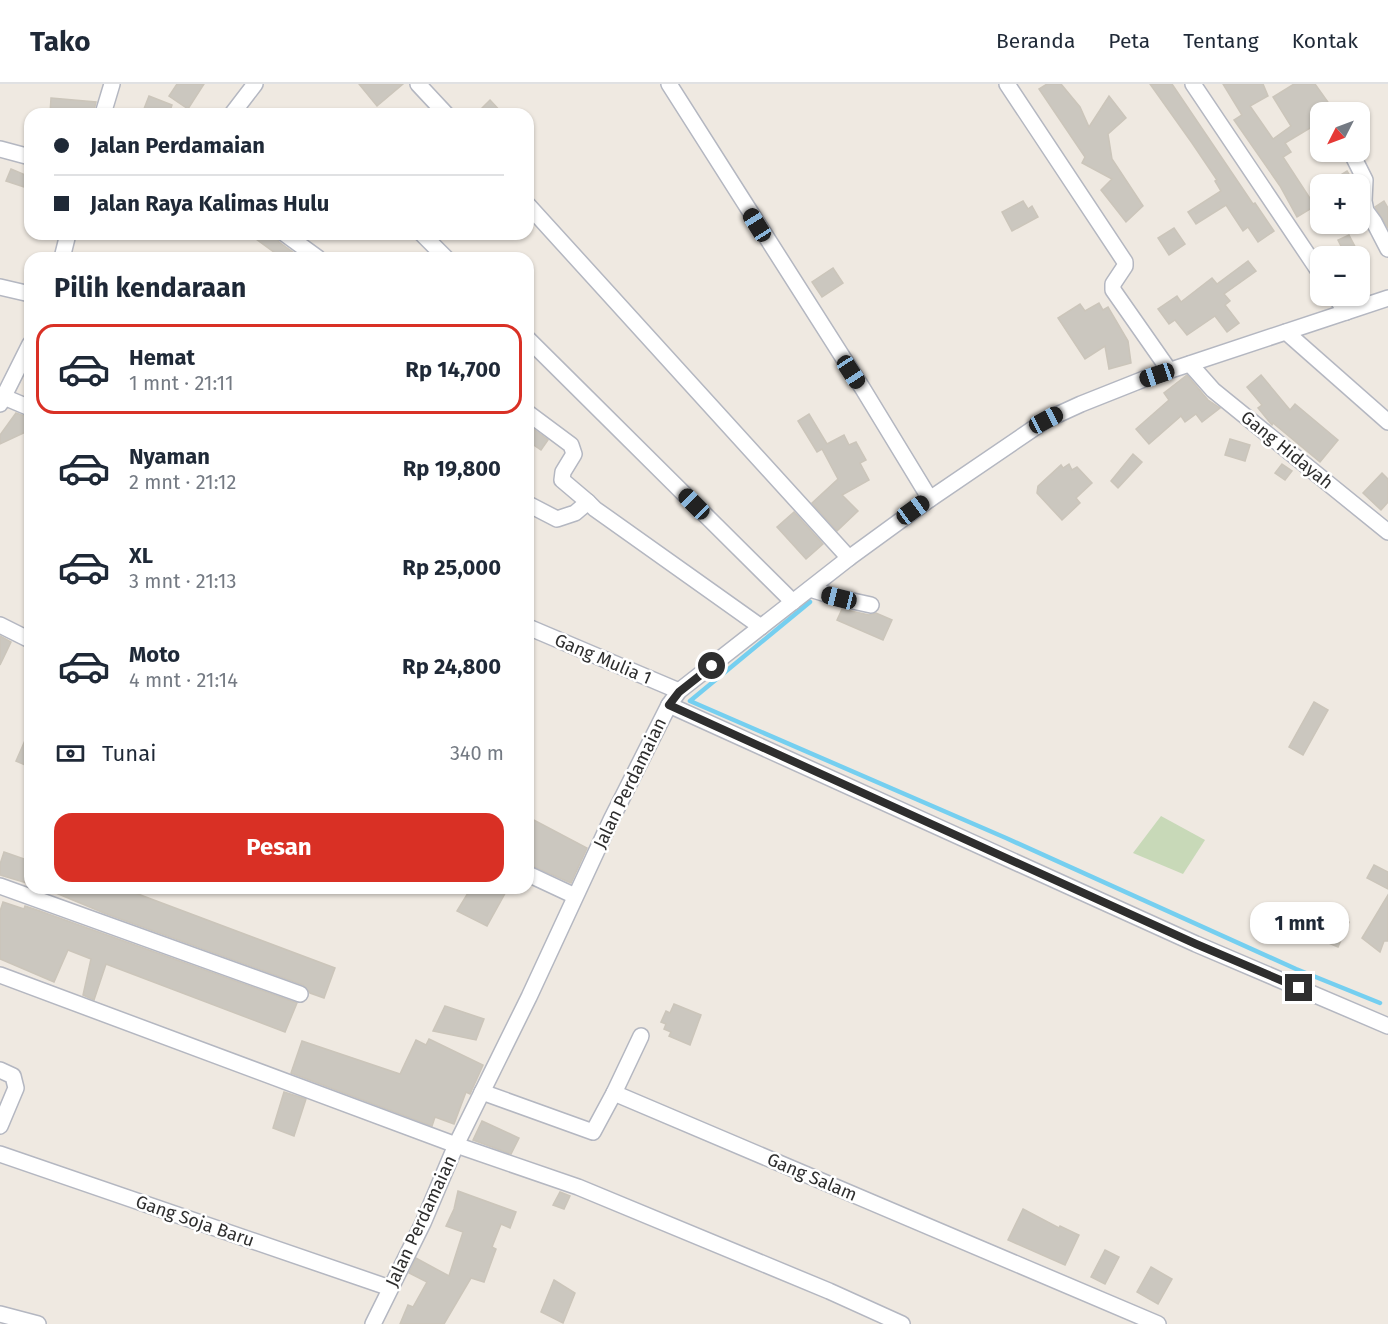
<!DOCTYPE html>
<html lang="id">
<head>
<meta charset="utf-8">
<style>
  body { margin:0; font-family:"Fira Sans",sans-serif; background:#f2f2f3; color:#1f2937; height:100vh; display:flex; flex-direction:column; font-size:22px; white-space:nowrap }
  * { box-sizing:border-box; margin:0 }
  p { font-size:20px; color:#747a83 }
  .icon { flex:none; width:33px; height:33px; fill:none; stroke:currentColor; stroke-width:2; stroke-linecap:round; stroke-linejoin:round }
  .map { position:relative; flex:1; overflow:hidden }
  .sheet { position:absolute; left:24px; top:168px; width:510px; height:642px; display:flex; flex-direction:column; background:#fff; border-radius:18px; box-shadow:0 2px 4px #0004 }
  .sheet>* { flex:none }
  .top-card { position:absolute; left:24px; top:24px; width:510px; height:132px; border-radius:18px; box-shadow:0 2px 4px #0004; display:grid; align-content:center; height:132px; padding:0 30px; background:#fff }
  .needle { width:39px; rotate:228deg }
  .fabs { position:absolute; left:1310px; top:18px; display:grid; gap:12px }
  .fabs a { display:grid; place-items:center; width:60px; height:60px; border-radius:12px; background:#fff; box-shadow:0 2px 4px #0004; font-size:30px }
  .end { position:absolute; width:27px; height:27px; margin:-14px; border:8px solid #2e2e2e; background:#fff; box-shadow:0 0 0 3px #fff }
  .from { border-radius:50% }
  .bubble { position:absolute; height:42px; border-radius:18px; background:#fff; box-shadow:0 2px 4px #0004; font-size:20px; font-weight:700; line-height:42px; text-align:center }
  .car { position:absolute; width:18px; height:36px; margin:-18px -9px; border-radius:8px; box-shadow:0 0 4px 2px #0007; background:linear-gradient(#222 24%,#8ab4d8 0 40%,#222 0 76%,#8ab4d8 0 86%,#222 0) }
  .top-card b { display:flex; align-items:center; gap:21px; height:57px; font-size:22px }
  .top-card b+b { border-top:2px solid #e0e1e3 }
  .top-card i { width:15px; height:15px; background:#1f2937 }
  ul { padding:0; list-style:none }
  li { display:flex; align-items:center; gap:18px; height:90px; margin:0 12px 9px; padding:0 18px; border:3px solid transparent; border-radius:18px }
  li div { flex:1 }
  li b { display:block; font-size:22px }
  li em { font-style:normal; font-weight:700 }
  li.on { border-color:#d93025 }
  li>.icon { width:54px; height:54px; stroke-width:1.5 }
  h2 { padding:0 30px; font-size:27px; line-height:72px }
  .pay { display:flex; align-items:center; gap:15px; height:66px; padding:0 30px; font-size:22px }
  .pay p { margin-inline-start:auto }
  .primary-button { display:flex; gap:12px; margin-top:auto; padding:12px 30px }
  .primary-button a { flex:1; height:69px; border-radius:18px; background:#d93025; color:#fff; font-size:24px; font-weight:700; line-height:69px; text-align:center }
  header { display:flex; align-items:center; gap:36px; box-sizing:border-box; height:84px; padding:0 30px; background:#fff; border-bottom:2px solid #e0e1e3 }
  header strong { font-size:28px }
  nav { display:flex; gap:33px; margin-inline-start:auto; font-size:21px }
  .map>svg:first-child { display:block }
  .cemetery { fill:#c8d9b8 }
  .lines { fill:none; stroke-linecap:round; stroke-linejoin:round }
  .stream { stroke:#75cff0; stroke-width:4.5 }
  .building { fill:#cbc7bf; stroke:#cbc5ba; stroke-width:1.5 }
  .minor-casing { stroke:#b4b7c1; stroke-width:18 }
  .minor { stroke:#fff; stroke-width:15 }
  .route { stroke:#2e2e2e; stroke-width:8 }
  .labels { text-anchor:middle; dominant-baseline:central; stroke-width:5; stroke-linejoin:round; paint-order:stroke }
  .street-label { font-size:18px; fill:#2e2e2e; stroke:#fff }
</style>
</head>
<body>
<header>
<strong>Tako</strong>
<nav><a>Beranda</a><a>Peta</a><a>Tentang</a><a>Kontak</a></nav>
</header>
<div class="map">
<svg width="1388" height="1240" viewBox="0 0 1388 1240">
  <rect width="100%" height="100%" fill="#efe9e1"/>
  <path class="cemetery" d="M1161,732l44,24 -22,34 -50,-21z"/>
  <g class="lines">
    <path class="stream" d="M810,518l-120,99 316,137 290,131 84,34"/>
  </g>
  <g class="building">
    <path d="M177,0h27l-16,25 -19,-13z"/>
    <path d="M359,0h44l-26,22z"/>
    <path d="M1047,0h14l19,23 9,20 20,-31 17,22 -18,16 4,25 31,47 -17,16 -25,-32 11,-11 -30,-16 3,-6 -46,-68z"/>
    <path d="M1150,0h22l81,120 2,-1 19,28 -16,11 -10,-15 -5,4 -17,-26 -30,19 -8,-12 33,-21 -6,-10 2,-1 -25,-37z"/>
    <path d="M1223,0h40l5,12 -18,10 23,33 18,-13 -18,-29 21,-13h21l20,28h-15v10l-35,21 6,9 -8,5 32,49 -18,11 -17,-31 -46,-66 8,-5z"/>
    <path d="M149,12l23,9 -3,9h-27z"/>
    <path d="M51,14l45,4 -3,12h-43z"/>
    <path d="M490,16l13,14h-27z"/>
    <path d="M11,85l19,8v12l-24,-8z"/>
    <path d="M1347,87l8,13h-29z"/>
    <path d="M1023,117l5,8 4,-3 6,11 -26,14 -10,-19z"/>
    <path d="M1384,117l4,7v20l-13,-21z"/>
    <path d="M1174,144l11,16 -16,11 -11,-17z"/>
    <path d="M249,150h26l4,8 22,16h-19z"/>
    <path d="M1349,151l11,21h-14l-8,-16z"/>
    <path d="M1248,177l8,10 -32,23 6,7 -5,4 14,18 -12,9 -12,-16 -28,19 -12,-15 -6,4 -11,-15 19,-13 4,6 31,-24 5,6z"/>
    <path d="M833,184l10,15 -21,14 -10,-15z"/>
    <path d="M1099,219l4,7 5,-3 20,34 3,22 -22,6 -4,-23 -20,13 -27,-41 22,-14 5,7z"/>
    <path d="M1187,291l21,25 12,8 -18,14 -6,-8 -11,8 -4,-6 -32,28 -13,-15 33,-29 -5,-7z"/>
    <path d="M1261,291l29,35 5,-6 43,36 -18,22 -47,-39 -1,2 -14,-17 4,-3 -15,-18z"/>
    <path d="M16,329l14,5v12l-30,14v-9z"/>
    <path d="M809,330l18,30 17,-9 5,10 7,-3 10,18 -6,3 9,17 -27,15 16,16 -21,20 -25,-28 26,-24 -16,-30 -5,3 -19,-31z"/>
    <path d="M528,341l20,15 -7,10 -13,-9z"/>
    <path d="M1230,355l20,6 -5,16 -20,-6z"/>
    <path d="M1133,370l9,8 -24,26 -7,-7z"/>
    <path d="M1069,380l3,6 5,-3 15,16 -16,15 4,5 -18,17 -25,-27 1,-7 23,-21 2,3z"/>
    <path d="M1282,380l10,7 -7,9 -10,-7z"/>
    <path d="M1382,389l6,6v23l-7,8 -18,-17z"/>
    <path d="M794,428l29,32 -17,15 -29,-32z"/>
    <path d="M842,525l27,6 7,-2 16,7 -9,20 -46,-20z"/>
    <path d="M0,552l11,6 -11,23z"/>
    <path d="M1314,618l14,8 -25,45 -14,-8z"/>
    <path d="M30,645v38l-14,-6z"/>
    <path d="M528,733l59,31 -16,35 -43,-19z"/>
    <path d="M4,768l26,9v23l-30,-9v-11z"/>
    <path d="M1374,781l14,7v17l-21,-11z"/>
    <path d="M44,804h78l213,80 -11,30 -14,-5 -7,-8 -199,-72z"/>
    <path d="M471,804h37l-21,38 -30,-15z"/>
    <path d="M1388,811v46h-4l-4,11 -18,-14z"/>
    <path d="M3,818l21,7 1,-3 12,4 260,93 -12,29 -179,-68 -12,36 -11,-5 8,-36 -23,-9 -14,32 -54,-23v-48z"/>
    <path d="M1336,832l13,6 -11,25 -14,-6z"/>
    <path d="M674,920l27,11 -11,30 -21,-9 2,-4 -7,-3 2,-5 -5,-2 5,-11 4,2z"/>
    <path d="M445,922l39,13 -8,21 -43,-9z"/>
    <path d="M429,955l54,26 -13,29 -4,-2 -12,32 -19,-7 -3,9 -141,-53 11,-32 98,33 16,-34 10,5z"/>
    <path d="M284,1008l22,7 -12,37 -21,-8z"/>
    <path d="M482,1037l37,17 -8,16 -38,-14z"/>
    <path d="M458,1107l58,21 -6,16 -9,-4 -9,23 4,2 -12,33 -13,-4 -27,46h-44l8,-19 5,2 14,-25 -18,-9 7,-15 33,18 14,-44 -17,-6 8,-17z"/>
    <path d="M560,1108l10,4 -6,13 -11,-4z"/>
    <path d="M1023,1125l36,19 1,-2 19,9 -14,30 -57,-25z"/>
    <path d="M1105,1166l14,7 -14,27 -14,-7z"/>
    <path d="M1151,1183l21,12 -14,25 -21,-12z"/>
    <path d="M554,1196l21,13 -12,30 -22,-11z"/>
  </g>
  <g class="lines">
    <defs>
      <g id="minor">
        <path d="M418,0l28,30"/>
        <path d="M669,0l194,305 67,110"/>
        <path d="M1007,0l118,178v4l-12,18v6l56,80"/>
        <path d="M1193,0l127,189"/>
        <path d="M103,30l9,-30"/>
        <path d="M232,30l23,-30"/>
        <path d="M0,65l30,8"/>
        <path d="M1351,68l14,28 -1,21 2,10 8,11 14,27"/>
        <path d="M528,121l321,353"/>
        <path d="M285,150l33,24"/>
        <path d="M422,150l24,24"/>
        <path d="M62,174l6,-24"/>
        <path d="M0,203l30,7"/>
        <path d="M1335,212l11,16"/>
        <path d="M1286,248l102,90"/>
        <path d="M528,255l265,263"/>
        <path d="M1190,280l23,26 175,142"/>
        <path d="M4,313l26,11"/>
        <path d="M0,320l30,-60"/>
        <path d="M528,329l43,32 3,9 -11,18 -1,8 26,22"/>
        <path d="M528,420l29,15 18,-6 13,-11 7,7 166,118"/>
        <path d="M810,505l29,9 32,7"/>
        <path d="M0,541l30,15"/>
        <path d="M528,543l151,64"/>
        <path d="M669,621l527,239 192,82"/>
        <path d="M528,790l47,22"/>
        <path d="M0,802l300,108"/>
        <path d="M0,891l456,170 122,42 251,104 73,33"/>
        <path d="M0,986l13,6 3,12 -16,38"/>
        <path d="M482,1008l111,40 21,-39 544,231"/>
        <path d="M614,1009l27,-57"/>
        <path d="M0,1070l390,134"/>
        <path d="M0,1230l38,10"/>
        <path d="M373,1240l50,-101 33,-78 73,-148 82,-177 58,-115 10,-14 170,-133 81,-59 116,-79 35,-16 63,-25 244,-81"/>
      </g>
    </defs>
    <use href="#minor" class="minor-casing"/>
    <use href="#minor" class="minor"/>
  </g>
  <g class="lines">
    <path class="route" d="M712,582l-33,26 -10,13 527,239 103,44"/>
  </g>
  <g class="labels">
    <g class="street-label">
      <text transform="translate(1287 366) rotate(39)">Gang Hidayah</text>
      <text transform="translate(603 575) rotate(23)">Gang Mulia 1</text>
      <text transform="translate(630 699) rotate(-64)">Jalan Perdamaian</text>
      <text transform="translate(812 1093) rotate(23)">Gang Salam</text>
      <text transform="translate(195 1137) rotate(19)">Gang Soja Baru</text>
      <text transform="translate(421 1137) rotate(-65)">Jalan Perdamaian</text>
    </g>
  </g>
</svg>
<div class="fabs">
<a><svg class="needle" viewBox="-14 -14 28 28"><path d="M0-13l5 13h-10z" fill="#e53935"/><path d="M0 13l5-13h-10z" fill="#747a83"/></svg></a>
<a>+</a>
<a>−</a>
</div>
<i class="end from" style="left:712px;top:582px"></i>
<i class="end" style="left:1299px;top:904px"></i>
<div class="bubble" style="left:1250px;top:818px;width:99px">1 mnt</div>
<i class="car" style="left:757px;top:141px;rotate:328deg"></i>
<i class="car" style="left:851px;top:288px;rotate:147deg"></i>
<i class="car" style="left:1157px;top:291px;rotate:251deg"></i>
<i class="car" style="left:1046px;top:336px;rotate:62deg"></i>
<i class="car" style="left:694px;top:420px;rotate:315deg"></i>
<i class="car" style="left:913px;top:426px;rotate:54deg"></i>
<i class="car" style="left:839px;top:514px;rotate:284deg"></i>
<div class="top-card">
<b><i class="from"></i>Jalan Perdamaian</b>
<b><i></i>Jalan Raya Kalimas Hulu</b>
</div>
<section class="sheet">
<h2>Pilih kendaraan</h2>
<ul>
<li class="on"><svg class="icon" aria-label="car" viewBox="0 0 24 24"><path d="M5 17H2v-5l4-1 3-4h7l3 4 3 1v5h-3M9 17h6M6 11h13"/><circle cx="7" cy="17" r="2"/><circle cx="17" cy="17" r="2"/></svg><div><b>Hemat</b><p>1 mnt · 21:11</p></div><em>Rp 14,700</em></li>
<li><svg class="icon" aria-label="car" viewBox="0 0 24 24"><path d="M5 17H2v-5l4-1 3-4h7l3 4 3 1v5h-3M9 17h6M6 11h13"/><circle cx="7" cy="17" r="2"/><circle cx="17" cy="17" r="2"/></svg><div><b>Nyaman</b><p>2 mnt · 21:12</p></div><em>Rp 19,800</em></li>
<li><svg class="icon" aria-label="car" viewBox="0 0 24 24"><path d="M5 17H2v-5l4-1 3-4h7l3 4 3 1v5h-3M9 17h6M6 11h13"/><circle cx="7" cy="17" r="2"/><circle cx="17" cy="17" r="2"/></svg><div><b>XL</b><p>3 mnt · 21:13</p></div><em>Rp 25,000</em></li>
<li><svg class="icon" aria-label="car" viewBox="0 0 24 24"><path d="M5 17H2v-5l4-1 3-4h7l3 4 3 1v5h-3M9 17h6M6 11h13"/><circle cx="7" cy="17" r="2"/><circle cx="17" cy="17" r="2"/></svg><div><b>Moto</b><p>4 mnt · 21:14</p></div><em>Rp 24,800</em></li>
</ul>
<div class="pay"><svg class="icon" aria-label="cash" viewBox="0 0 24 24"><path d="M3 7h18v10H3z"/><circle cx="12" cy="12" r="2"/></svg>Tunai<p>340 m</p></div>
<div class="primary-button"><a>Pesan</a></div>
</section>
</div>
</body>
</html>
